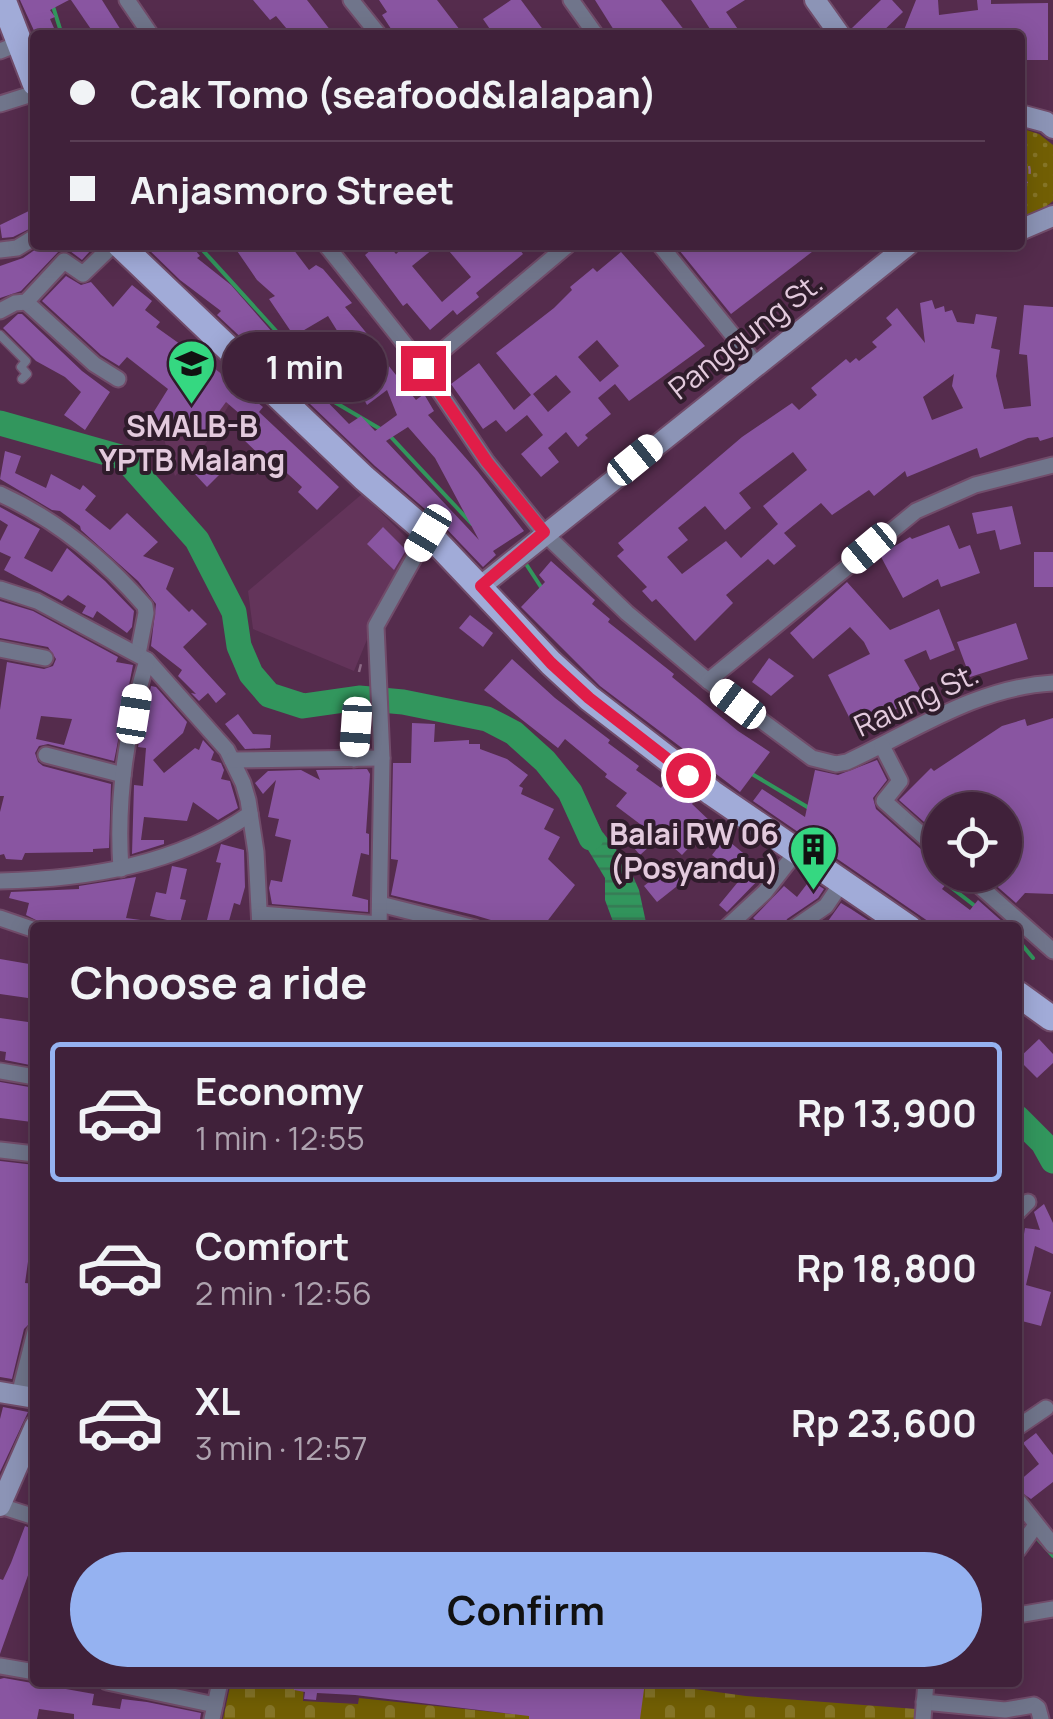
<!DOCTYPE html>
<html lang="en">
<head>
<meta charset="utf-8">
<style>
  body { margin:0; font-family:Manrope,sans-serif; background:#4b2e45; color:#f1f3f6; height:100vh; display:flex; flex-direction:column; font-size:38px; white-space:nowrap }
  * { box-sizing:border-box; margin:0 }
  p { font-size:32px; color:#aea3af }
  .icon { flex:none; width:55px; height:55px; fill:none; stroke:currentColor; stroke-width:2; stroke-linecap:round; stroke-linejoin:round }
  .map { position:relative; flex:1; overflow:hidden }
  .panel { position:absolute; left:30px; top:922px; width:992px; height:765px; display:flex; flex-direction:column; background:#40213a; border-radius:10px; box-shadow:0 5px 25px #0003,0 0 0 2px #593e54 }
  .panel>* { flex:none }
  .guide { position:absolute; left:30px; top:30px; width:995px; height:220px; border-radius:10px; box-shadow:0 5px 25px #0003,0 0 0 2px #593e54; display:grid; align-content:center; height:220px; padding:0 40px; background:#40213a }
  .tools { position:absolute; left:922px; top:792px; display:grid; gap:20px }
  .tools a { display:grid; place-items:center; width:100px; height:100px; border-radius:50%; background:#40213a; box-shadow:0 5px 25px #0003,0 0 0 2px #593e54; font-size:50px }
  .end { position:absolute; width:45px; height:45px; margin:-22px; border:12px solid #e11d48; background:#fff; box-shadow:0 0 0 5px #fff }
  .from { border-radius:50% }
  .bubble { position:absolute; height:70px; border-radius:35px; background:#40213a; box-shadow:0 5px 25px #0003,0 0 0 2px #593e54; font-size:32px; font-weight:700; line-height:70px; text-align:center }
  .car { position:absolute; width:30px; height:60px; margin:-30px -15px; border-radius:12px; box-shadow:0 0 8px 2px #0007; background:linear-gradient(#fff 24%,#345 0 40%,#fff 0 76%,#345 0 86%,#fff 0) }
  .guide b { display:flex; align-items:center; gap:35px; height:95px; font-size:38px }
  .guide b+b { border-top:2px solid #593e54 }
  .guide i { width:25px; height:25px; background:#f1f3f6 }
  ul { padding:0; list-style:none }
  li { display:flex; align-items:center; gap:30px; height:140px; margin:0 20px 15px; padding:0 20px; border:5px solid transparent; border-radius:10px }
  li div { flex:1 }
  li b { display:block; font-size:38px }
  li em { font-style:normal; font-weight:700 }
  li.on { border-color:#95b2f1 }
  li>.icon { width:90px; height:90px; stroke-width:1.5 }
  h2 { padding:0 40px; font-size:45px; line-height:120px }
  .button { display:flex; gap:20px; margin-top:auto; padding:20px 40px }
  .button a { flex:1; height:115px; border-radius:60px; background:#95b2f1; color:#111; font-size:40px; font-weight:700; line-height:115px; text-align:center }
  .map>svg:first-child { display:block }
  .built { fill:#63345a }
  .cemetery { fill:url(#cemetery-stones) }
  .park { fill:url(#park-dots) }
  .water { fill:url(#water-rules) }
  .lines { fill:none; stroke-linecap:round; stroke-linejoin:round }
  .stream { stroke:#32965d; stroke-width:4 }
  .river { stroke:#32965d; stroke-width:25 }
  .building { fill:#8955a1; fill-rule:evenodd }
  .service-casing { stroke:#714c6a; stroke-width:11 }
  .minor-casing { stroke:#714c6a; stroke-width:19 }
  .secondary-casing { stroke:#714c6a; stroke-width:24 }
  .primary-casing { stroke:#714c6a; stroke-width:29 }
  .path { stroke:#8d6a86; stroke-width:2.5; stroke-dasharray:8 8; stroke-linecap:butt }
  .service { stroke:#70758b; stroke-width:8 }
  .minor { stroke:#70758b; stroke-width:15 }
  .secondary { stroke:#8c94b6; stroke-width:20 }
  .primary { stroke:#a1abd8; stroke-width:25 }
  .route { stroke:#e11d48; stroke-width:12 }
  .labels { text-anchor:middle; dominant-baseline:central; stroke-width:8; stroke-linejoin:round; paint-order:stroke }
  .street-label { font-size:30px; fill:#e3cadd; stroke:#2f1c2b }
  .poi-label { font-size:30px; font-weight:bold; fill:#e3cadd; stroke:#2f1c2b }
</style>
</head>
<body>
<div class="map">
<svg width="1053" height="1719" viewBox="0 0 1053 1719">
  <defs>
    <pattern id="cemetery-stones" width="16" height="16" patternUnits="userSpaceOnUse" patternTransform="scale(2.5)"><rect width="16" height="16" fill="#725f04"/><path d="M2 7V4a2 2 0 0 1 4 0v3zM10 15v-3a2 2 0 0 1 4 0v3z" fill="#867528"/></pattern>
    <pattern id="park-dots" width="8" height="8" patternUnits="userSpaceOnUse" patternTransform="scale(2.5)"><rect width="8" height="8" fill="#725f04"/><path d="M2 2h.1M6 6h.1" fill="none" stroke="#867528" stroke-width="1.8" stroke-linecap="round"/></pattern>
    <pattern id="water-rules" width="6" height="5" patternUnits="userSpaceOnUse" patternTransform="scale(2.5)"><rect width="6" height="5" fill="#32965d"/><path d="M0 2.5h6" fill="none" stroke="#377b55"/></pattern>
  </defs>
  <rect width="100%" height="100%" fill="#552c4d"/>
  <g class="built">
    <path d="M215,356l29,24 -38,63 -31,33 -12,-40z"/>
    <path d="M362,494l53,52 -44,84 -17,41 -101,-42 -5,-38z"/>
  </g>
  <path class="cemetery" d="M231,1682l73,1 -1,18 55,3 1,-6 153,16 139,-31 95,13 170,13v10h-693z"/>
  <path class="park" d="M1020,128l19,6 14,11v56l-10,8 -23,8z"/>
  <path class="water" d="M586,800l15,30 27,35 11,25 8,37h-32l-10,-27v-22l-38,-63z"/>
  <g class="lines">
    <g class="stream">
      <path d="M51,0l11,35"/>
      <path d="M198,245l90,99 28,42 15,14 51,30"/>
      <path d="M390,436l82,88"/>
      <path d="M526,564l15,23"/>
      <path d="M752,774l57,34"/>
      <path d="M943,881l32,25"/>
      <path d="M1018,940l15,18"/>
      <path d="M1036,1537l17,19"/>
    </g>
    <g class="river">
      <path d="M0,423l124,35 73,82 37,72 5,34 12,28 18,21 34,11 56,-8 44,4 84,17 27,14 31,28 25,31 21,46"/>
      <path d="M1018,1118l25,25 10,18"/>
    </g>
  </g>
  <g class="building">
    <path d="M20,0h49l-19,10 5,7 -5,2 7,16h-21z"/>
    <path d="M71,0h31l22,35h-29z"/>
    <path d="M253,0h54l27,35h-42l-16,-19 -6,4z"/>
    <path d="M379,0h58l23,30 -6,5h-59l-13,-20 5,-3z"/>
    <path d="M511,0h10l26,35h-53l-11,-16z"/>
    <path d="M595,0h66l27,35h-71z"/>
    <path d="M691,0h54l-19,12 16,23h-28z"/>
    <path d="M881,0h11l11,12 -24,23h-21l-6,-7z"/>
    <path d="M916,0h22l1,15 39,-5 -1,-10h14v4l57,-1v57h-28v-25h-118z"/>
    <path d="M35,208v18l-22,11 -11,1 -2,-13z"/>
    <path d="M42,245l3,5 7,-5h34l5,5 -9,10 -12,-9h-11l-38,40 -21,7v-32l23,-8z"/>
    <path d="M144,245h47l9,11 -3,2 34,27 63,72 16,27 22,-18 -19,-12 28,-17 -13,-21 -34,20 -25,-37 6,-3 -18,-16 -24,-35h57l19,25 7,-5 7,4 29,34 -7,4 38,46 -3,2 36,45 8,-6 10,17 -6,4 50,57 46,59 -31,20 3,4 -13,12 -44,-46 -64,-55 -109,-104 4,-3 -22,-15 -31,-29 4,-4 -41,-31zM351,375l16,30 20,-15 10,25 -22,16 -14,-15 -12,8 -35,-36zM408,427l27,31 44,82 -93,-99z"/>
    <path d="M377,245h11l8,9 10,-9h32l-26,21 30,36 29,-25 -27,-32h72l7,9 -47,39 3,4 -22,18 -4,-5 -23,20 -23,-27 -4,3 -38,-51z"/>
    <path d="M675,245h146l-90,69z"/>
    <path d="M621,252l84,94 -76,55 -14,-17 -17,14 13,16 -26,21 3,3 -10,9 -12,-15 -18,16 11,14 -18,15 -20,-23 22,-19 -16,-20 -21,17 -10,-12 -13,9 -32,-45 28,-21 35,47 17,-15 -35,-42 58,-45 18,-18 -2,-3 23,-19 4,4zM597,340l22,26 -19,16 -22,-25zM556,375l15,17 -23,20 -15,-18z"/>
    <path d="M66,276l15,9 10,-3 22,25 19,-22 20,16 -7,9 15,12 -4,5 38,27 2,-3 15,9 -2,4 54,43 -4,5 80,75 -22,23 -19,-18 4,-5 -26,-24 -4,4 -29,-28 12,-12 -29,-25 -28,38 -26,-19 -5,8 -17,-11 18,-29 -41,-32 -8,9 -18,-11 -59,-54z"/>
    <path d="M932,300l3,9 9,-3 1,6 7,-2 5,12 17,2 2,-10 21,3 -6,31 9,2 -4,26 8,33 27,-3 -4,-51 -8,-1 5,-49 29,2v130l-13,4 -2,-4 -10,1 -48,20 -3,-10 -70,29 -2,-6 -31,25 -5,-6 -37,25 -11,-12 -37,30 12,13 -22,19 -6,-6 -42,36 7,8 -38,38 -39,-42 -4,3 -10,-11 5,-4 -30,-31 7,-6 -6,-7 124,-106 50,-34 7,7 18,-15 -6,-7 35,-29 4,4 6,-5 3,3 18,-14 -5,-5 20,-17 -6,-7 11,-10 28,35 -5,-40zM954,374l-2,12 11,22 -31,12 -9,-23zM793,452l14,18 -44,36 15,18 -37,34 -15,-17 -44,33 -15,-17 21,-17 -10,-12 27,-22 20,24 26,-22 -12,-15z"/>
    <path d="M18,314h4l60,57 28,21 -25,38 -21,-15 17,-23 -16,-15 -29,-16 -33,-33z"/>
    <path d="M5,451l16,5 -6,17 31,15 5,-14 29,16 3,-5 13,11 -11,14 25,20 17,-17 31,29 -15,14 31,12 -8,21 23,23 3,-3 15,15 -24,23 43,47 -10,9 -8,-10 -9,8 -8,-8 5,1 -18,-18 4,-6 -31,-24 5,-42 -18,-23 -57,-51 -1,-4 -20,-15 -8,-1 -52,-31z"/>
    <path d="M214,451l14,15 -21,21 -14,-15z"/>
    <path d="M1012,506l9,38 -21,6 -5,-20 -18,4 -5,-21z"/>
    <path d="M0,507l40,22 -16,29 28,14 15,-24 38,33 29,30 -2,16 -5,6 -30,-22 -4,7 -11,-5 4,-7 -18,-11 -6,6 -58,-31 7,-13 -11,-5v-11l8,-16 -8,-5z"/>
    <path d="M949,525l10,24 11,-4 10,28 -39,14 -3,-8 -35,19 -23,-43 30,-18 2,2z"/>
    <path d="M383,527l23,23 -12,20 -27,-26z"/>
    <rect x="1034" y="552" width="19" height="35"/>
    <path d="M551,561l44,39 -3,4 18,15 -2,3 66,52 -2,3 66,54 32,21 -30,40 -140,-106 -79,-79 24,-25 -6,-7z"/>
    <path d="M847,582l43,48 49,-21 16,41 -25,10 -4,-10 -22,10 19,34 -32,18 -2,-3 -35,18 -26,-52 42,-21 -6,-12 -14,-15 -37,32 -23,-26z"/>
    <path d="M0,601l33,10 85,46 -2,5 17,3 -19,96 -66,-17 -9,2 -4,7 3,9 5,4 68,18 -2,64 -16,1v3l-68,1 -3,7 -16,-1 -2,-5 -4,1v-43l4,-16h-4v-86l7,-48 37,7 9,-3 3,-7 -8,-12 -48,-9zM41,716l31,3 -8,26 -28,-6z"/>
    <path d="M470,615l23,18 -10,14 -24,-19z"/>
    <path d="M1016,623l12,36 -58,18 -13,-35z"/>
    <path d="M769,658l25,18 -23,20 -19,-14z"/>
    <path d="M512,659l43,39 55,42 -2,3 31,23 -3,4 25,18 6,-8 27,21 -2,3 20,19 -30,32 -21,-19 -21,19 -12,-14 16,-14 -28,-21 11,-13 -22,-16 2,-3 -42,-35 -7,9 -74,-58z"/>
    <path d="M151,686l5,1 31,35 -4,11 -30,27 11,13 31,-25 4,2 4,-10 11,12 -3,8 10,3 3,7 -3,9 9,2 8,27 -20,12 -25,-18 -6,19 -43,-4 -3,23h23v4l-32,10 2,-69 9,1 3,-38 -8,-1z"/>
    <path d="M238,714l15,20 18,1 -1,13 -25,1 -20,-25z"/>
    <path d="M1053,718v176l-28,-1 -9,10 -32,-28h21v-65h-65v26l-41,-36 32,-32 3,3 68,-45 23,-7 2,7z"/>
    <path d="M412,723l23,1 -1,18 35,-2v4h11v5l27,10 21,16 -9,11 4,2 -2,6 33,15 -10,20 16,8 -12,22 27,26 -33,43 -41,-2v-3l-27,-8 -83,-20 7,-35 -7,-1 2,-96h18z"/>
    <path d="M877,760l10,20 -14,18 3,11 56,50 8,3v13h14l-12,14 28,21 8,-10 26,23 -3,5h-63l-185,-127 9,-12 43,28 10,-47 23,5z"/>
    <path d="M367,769l3,5 -4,59 3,1v21l-8,-2 -9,43 16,4v12l-96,-8 -3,-16 2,-8 11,2 9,-42 -16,-4 4,-17 -11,-2 8,-37 -13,14 -8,-11 13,-12 33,-1 19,10 -4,-10z"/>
    <path d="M725,838l41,34 -39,40 -8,-7 23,-28 -30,-22z"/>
    <path d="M221,844l23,6 1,37 -5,18 -6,-2 -7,25h-22l16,-65 -5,-1z"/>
    <path d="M677,859l14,16 -34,27 -13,-16z"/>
    <path d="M172,866l15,3 -7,30 6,1 -6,23 -30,-7 6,-24 10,2z"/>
    <path d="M136,877l-10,41 22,3 -1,7h-80l-16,-4 -1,3 -24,-12 3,-12 -20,-5 2,-6 68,-3v-3z"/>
    <path d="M810,880l14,9 -6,9 -31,21 -4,9h-18l-12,-10 31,-32 13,11z"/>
    <path d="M841,903l10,6 29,19h-57z"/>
    <path d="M0,959l35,6v34l-35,-5z"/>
    <path d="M0,1018l35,5v43l-30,-6 1,-8 -6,-1z"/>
    <path d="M1039,1039l14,15v9l-16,15 -19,-19z"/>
    <path d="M0,1082l35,6v30l-3,4 -32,-4z"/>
    <path d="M0,1161l35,4v47l-10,71 10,1v17l-3,20 -8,8 -12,50 -12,-2z"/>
    <path d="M1044,1204l9,19v31l-18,-8 -9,39 25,7 -10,34 -23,-6v-87l6,1 1,-6 15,2 -6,-18z"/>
    <path d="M3,1407l25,5 -28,60v-53z"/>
    <path d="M1036,1433l17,22v27l-22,17 -13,-9v-8l21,-18 -16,-21z"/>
    <path d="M25,1526l10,4v18l-6,15 3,1 -32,90v-75l3,1 8,-17z"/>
    <path d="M4,1678l90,16 -2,11 28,4 2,-10 25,3 54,11 -1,6h-126v-5l-35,-5 -2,10h-37v-40z"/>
    <path d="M294,1682l233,3 118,-3 -5,37h-111v-3l-174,-21 -38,-2 -1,7 -12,-1 1,-7 -11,-2z"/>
  </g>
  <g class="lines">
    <defs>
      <path id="service" d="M0,335l26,26 -5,6 6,7 -5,5"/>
      <g id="minor">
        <path d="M127,0l24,35"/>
        <path d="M351,0l28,35"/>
        <path d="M571,0l25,35"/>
        <path d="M0,51l20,-8"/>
        <path d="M0,104l35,-11"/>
        <path d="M326,245l97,122 64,95 57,71 83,80 81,68 104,77 24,6 11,-2c67,-31 130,-75 206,-79"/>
        <path d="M660,245l96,119"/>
        <path d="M0,250l17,-2 18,-11"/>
        <path d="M26,302l68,62 24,15"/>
        <path d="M0,311l15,-8 11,-1 38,-41 19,13 30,-29"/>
        <path d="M423,367l145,-122"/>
        <path d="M0,494c55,25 105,66 145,112l1,7 -8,41"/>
        <path d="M0,589l37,12 110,59 80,90 16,33 5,17 8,52 4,76"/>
        <path d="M0,649l45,9"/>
        <path d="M708,681l208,-170 59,-26 78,-20"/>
        <path d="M882,746l18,35 -16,20 56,50"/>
        <path d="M46,755l77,20"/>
        <path d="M354,759l3,-32"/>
        <path d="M232,760l150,-2"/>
        <path d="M121,869c-5,-70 6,-142 26,-209"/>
        <path d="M967,875l86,76"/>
        <path d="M0,881c89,-2 176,-16 250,-67"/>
        <path d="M380,904l95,24"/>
        <path d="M261,914l118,10"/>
        <path d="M0,918l35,12"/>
        <path d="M379,928l3,-170 -6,-132 52,-93"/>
        <path d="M726,928l39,-36 32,-41"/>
        <path d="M794,928l32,-22 17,-25"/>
        <path d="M0,1071l35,6"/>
        <path d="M0,1150l35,4"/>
        <path d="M1018,1212l10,-10"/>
        <path d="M19,1395l16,-63"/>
        <path d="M1018,1427l28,-19"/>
        <path d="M1018,1501l35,44"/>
        <path d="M0,1506l35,11"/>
        <path d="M1018,1550l18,-25"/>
        <path d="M1018,1615l35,-6"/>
        <path d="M0,1666l35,6"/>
        <path d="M107,1682l108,23"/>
        <path d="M924,1702l81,8 29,-5 4,3 3,11"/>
        <path d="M212,1719l8,-37"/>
        <path d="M923,1719l3,-37"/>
      </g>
      <g id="secondary">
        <path d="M815,0l25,35"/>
        <path d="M1020,115l26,7 7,6"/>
        <path d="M1020,230l33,-14"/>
        <path d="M481,586l427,-341"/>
        <path d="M0,1392l35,6"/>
        <path d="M0,1506l35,-80"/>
      </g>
      <g id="primary">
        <path d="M3,0l32,83"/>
        <path d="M120,245l244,233 64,55 123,130 38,35 123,95 197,135"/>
        <path d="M1018,994l33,24"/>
      </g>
    </defs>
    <use href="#service" class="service-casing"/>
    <use href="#minor" class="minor-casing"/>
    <use href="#secondary" class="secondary-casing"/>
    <use href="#primary" class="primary-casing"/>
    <g class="path">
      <path d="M1020,153c13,11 13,26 0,37"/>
      <path d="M359,672l3,-12"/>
    </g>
    <use href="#service" class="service"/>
    <use href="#minor" class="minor"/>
    <use href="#secondary" class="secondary"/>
    <use href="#primary" class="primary"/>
  </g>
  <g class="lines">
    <path class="route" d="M423,368l64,94 57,70 -63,54 70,77 38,35 99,77"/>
  </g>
  <defs>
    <symbol id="school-pin" viewBox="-11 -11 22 30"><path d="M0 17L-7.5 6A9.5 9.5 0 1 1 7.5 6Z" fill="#35d881" stroke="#2f1c2b"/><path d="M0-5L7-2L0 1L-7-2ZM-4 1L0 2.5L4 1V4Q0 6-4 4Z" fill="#111"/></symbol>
    <symbol id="building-pin" viewBox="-11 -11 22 30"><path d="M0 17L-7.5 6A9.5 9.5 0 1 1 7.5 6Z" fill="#35d881" stroke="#2f1c2b"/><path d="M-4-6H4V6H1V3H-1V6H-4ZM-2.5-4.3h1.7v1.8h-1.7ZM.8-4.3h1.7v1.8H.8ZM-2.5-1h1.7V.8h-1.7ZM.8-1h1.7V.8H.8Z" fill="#111"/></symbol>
  </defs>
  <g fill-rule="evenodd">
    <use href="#school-pin" x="164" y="336" width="55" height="75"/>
    <use href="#building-pin" x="786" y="822" width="55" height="75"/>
  </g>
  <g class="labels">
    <g class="street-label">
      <text transform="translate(745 335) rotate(-38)">Panggung St.</text>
      <text transform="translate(916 699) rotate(-25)">Raung St.</text>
    </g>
    <g class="poi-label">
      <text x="192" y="425">SMALB-B<tspan x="192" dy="34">YPTB Malang</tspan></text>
      <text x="779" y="833" text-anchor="end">Balai RW 06<tspan x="779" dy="34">(Posyandu)</tspan></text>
    </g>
  </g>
</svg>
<div class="tools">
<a><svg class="icon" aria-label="locate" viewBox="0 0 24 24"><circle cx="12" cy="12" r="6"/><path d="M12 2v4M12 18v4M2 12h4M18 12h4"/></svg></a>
</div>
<i class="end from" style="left:688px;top:775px"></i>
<i class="end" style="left:423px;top:368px"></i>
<div class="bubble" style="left:222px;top:332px;width:165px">1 min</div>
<i class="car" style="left:635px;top:460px;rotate:51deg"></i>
<i class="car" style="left:428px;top:533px;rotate:211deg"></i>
<i class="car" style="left:869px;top:548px;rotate:230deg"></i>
<i class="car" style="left:738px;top:704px;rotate:307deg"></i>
<i class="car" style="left:134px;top:714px;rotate:9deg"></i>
<i class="car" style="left:356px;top:727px;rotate:184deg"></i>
<div class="guide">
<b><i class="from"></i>Cak Tomo (seafood&amp;lalapan)</b>
<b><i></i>Anjasmoro Street</b>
</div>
<section class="panel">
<h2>Choose a ride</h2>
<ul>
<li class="on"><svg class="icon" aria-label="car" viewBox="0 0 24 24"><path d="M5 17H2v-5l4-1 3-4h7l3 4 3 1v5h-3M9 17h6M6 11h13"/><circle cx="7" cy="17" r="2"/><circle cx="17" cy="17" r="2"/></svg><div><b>Economy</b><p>1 min · 12:55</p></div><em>Rp 13,900</em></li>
<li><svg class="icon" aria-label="car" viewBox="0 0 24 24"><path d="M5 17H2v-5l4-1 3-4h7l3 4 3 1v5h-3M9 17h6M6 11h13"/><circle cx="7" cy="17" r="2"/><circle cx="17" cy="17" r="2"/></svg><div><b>Comfort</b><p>2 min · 12:56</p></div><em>Rp 18,800</em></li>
<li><svg class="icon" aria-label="car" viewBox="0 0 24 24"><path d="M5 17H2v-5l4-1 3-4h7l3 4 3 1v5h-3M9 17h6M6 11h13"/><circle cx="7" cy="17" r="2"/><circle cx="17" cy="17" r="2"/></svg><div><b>XL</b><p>3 min · 12:57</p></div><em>Rp 23,600</em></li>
</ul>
<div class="button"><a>Confirm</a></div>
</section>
</div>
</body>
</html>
